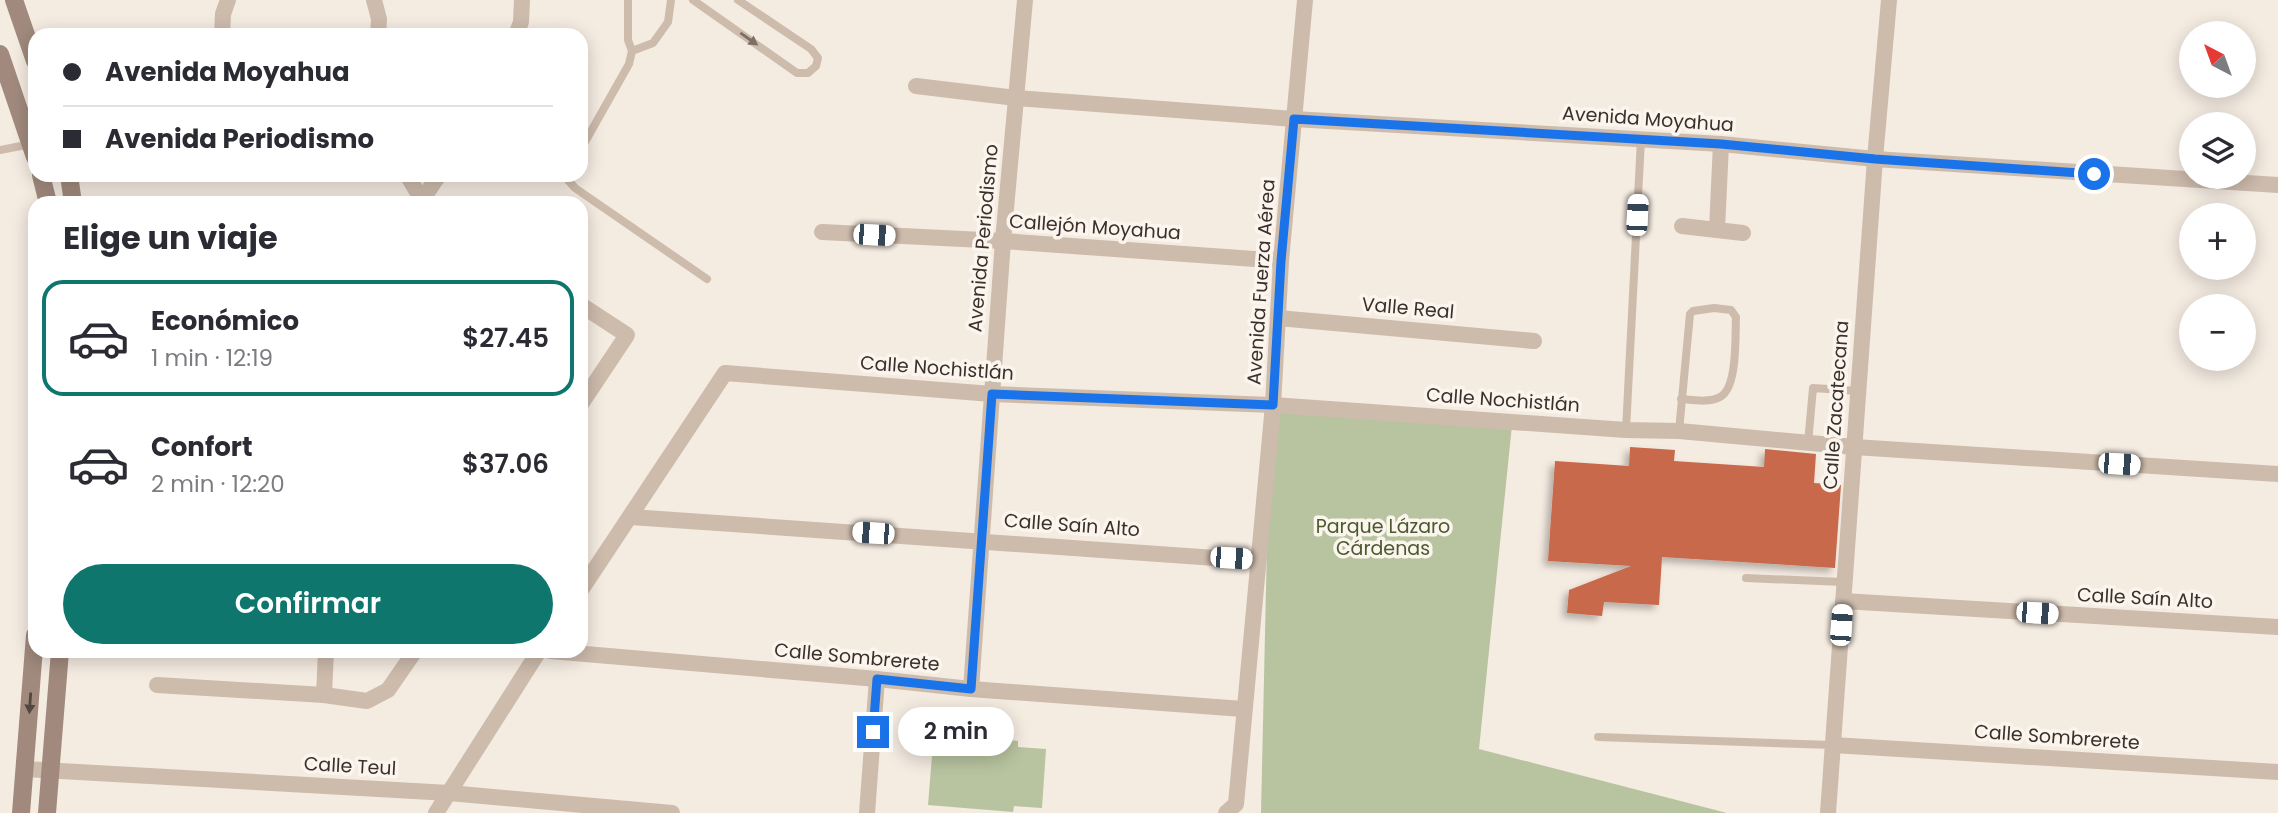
<!DOCTYPE html>
<html lang="es">
<head>
<meta charset="utf-8">
<style>
  body { margin:0; font-family:Poppins,sans-serif; background:#f7f7f7; color:#2b2b33; height:100vh; display:flex; flex-direction:column; font-size:26px; white-space:nowrap }
  * { box-sizing:border-box; margin:0 }
  p { font-size:23px; color:#7c7c81 }
  .icon { flex:none; width:38px; height:38px; fill:none; stroke:currentColor; stroke-width:2; stroke-linecap:round; stroke-linejoin:round }
  .map { position:relative; flex:1; overflow:hidden }
  .sheet { position:absolute; left:28px; top:196px; width:560px; height:462px; display:flex; flex-direction:column; background:#fff; border-radius:21px; box-shadow:0 4px 18px #0003 }
  .sheet>* { flex:none }
  .banner { position:absolute; left:28px; top:28px; width:560px; height:154px; border-radius:21px; box-shadow:0 4px 18px #0003; display:grid; align-content:center; height:154px; padding:0 35px; background:#fff }
  .needle { width:46px; rotate:319deg }
  .controls { position:absolute; left:2179px; top:21px; display:grid; gap:14px }
  .controls a { display:grid; place-items:center; width:77px; height:77px; border-radius:50%; background:#fff; box-shadow:0 4px 18px #0003; font-size:35px }
  .end { position:absolute; width:32px; height:32px; margin:-16px; border:9px solid #1a73e8; background:#fff; box-shadow:0 0 0 4px #fff }
  .from { border-radius:50% }
  .bubble { position:absolute; height:49px; border-radius:24px; background:#fff; box-shadow:0 4px 18px #0003; font-size:23px; font-weight:600; line-height:49px; text-align:center }
  .car { position:absolute; width:21px; height:42px; margin:-21px -10px; border-radius:9px; box-shadow:0 0 5px 2px #0007; background:linear-gradient(#fff 24%,#345 0 40%,#fff 0 76%,#345 0 86%,#fff 0) }
  .banner b { display:flex; align-items:center; gap:24px; height:66px; font-size:26px }
  .banner b+b { border-top:2px solid #e1e1e2 }
  .banner i { width:18px; height:18px; background:#2b2b33 }
  ul { padding:0; list-style:none }
  li { display:flex; align-items:center; gap:21px; height:116px; margin:0 14px 10px; padding:0 21px; border:4px solid transparent; border-radius:21px }
  li div { flex:1 }
  li b { display:block; font-size:26px }
  li em { font-style:normal; font-weight:600 }
  li.selected { border-color:#0f766e }
  li>.icon { width:63px; height:63px; stroke-width:1.5 }
  h2 { padding:0 35px; font-size:32px; line-height:84px }
  .action { display:flex; gap:14px; margin-top:auto; padding:14px 35px }
  .action a { flex:1; height:80px; border-radius:42px; background:#0f766e; color:#fff; font-size:28px; font-weight:600; line-height:80px; text-align:center }
  .map>svg:first-child { display:block }
  .green { fill:#b8c4a0 }
  .building { fill:#c8694b; filter:url(#shadow) }
  .lines { fill:none; stroke-linecap:round; stroke-linejoin:round }
  .lane { stroke:#cdbbac; stroke-width:8 }
  .street { stroke:#cdbbac; stroke-width:16 }
  .secondary { stroke:#a18a7d; stroke-width:18 }
  .oneway { fill:#7d6f65 }
  .oneway2 { fill:#544640 }
  .route { stroke:#1a73e8; stroke-width:9 }
  .labels { text-anchor:middle; dominant-baseline:central; stroke-width:7; stroke-linejoin:round; paint-order:stroke }
  .street-label { font-size:19px; fill:#3b302b; stroke:#fbf5ee }
  .park-label { font-size:19px; fill:#4a5a2e; stroke:#fbf5ee }
</style>
</head>
<body>
<div class="map">
<svg width="2278" height="813" viewBox="0 0 2278 813">
  <defs>
    <filter id="shadow"><feDropShadow dx="-4.5" dy="4.5" stdDeviation="3.5" flood-color="#0004"/></filter>
  </defs>
  <rect width="100%" height="100%" fill="#f4ebe1"/>
  <g class="green">
    <path d="M1270,409l242,16 -33,324 248,64h-466z"/>
    <path d="M934,731l84,10v6l28,2 -4,59 -28,-2 -1,6 -85,-7z"/>
  </g>
  <path class="building" d="M1630,447l45,3 -1,11 90,6 1,-18 51,5 -2,29 27,2 -6,83 -173,-11 -3,48 -55,-3 -2,14 -35,-3 2,-23 62,-24 -83,-5 7,-100 74,5z"/>
  <g class="lines">
    <g class="lane">
      <path d="M693,0l104,73h11l8,-7 2,-8 -7,-9 -73,-49"/>
      <path d="M632,51l21,-8 15,-21 3,-22"/>
      <path d="M581,149l48,-85 3,-13 -4,-11v-40"/>
      <path d="M0,150l31,-6"/>
      <path d="M568,175v5l7,8 132,91"/>
      <path d="M1626,430l15,-291"/>
      <path d="M1679,431l11,-117 3,-3 21,-3 17,2 5,7c-1,18 2,71 -16,80 -11,6 -27,3 -39,2"/>
      <path d="M1808,443l5,-55 45,3"/>
      <path d="M1746,578l98,4"/>
      <path d="M1598,737l235,8"/>
    </g>
    <g class="street">
      <path d="M374,0l5,19 -1,16"/>
      <path d="M222,35l1,-21 5,-14"/>
      <path d="M516,35l5,-13 1,-22"/>
      <path d="M916,86l100,12 278,21 427,25 154,15 403,26"/>
      <path d="M407,175l15,25 5,3"/>
      <path d="M420,203l19,-28"/>
      <path d="M1682,226l61,7"/>
      <path d="M1717,229l4,-85"/>
      <path d="M822,232l181,9 278,20"/>
      <path d="M581,305l46,30 -46,69"/>
      <path d="M1278,318l256,23"/>
      <path d="M631,517l627,44"/>
      <path d="M581,590l144,-217 267,21 281,11 353,25 53,1 175,16 424,27"/>
      <path d="M1843,601l435,26"/>
      <path d="M550,651l327,28 94,10 272,20"/>
      <path d="M157,685l167,10 43,6 21,-11 27,-39"/>
      <path d="M971,689l32,-448 22,-241"/>
      <path d="M324,695l2,-44"/>
      <path d="M1833,745l445,27"/>
      <path d="M25,769l424,24 223,20"/>
      <path d="M436,813l103,-162"/>
      <path d="M867,813l10,-134"/>
      <path d="M1226,813l10,-9 37,-399 8,-144 24,-261"/>
      <path d="M1828,813l47,-654 14,-159"/>
    </g>
    <g class="secondary">
      <path d="M14,0l21,61"/>
      <path d="M0,54l35,103"/>
      <path d="M41,175l7,28"/>
      <path d="M69,175l4,28"/>
      <path d="M21,813l14,-178"/>
      <path d="M47,813l13,-162"/>
    </g>
  </g>
  <defs><path id="oneway-solid" d="M-6-.8H1V-3.2L6.5 0L1 3.2V.8H-6Z" transform="scale(1.75)"/></defs>
  <use class="oneway" href="#oneway-solid" transform="translate(749 39) rotate(35)"/>
  <use class="oneway2" href="#oneway-solid" transform="translate(30 703) rotate(94)"/>
  <g class="lines">
    <path class="route" d="M873,732l4,-53 94,10 21,-295 281,11 8,-144 13,-142 427,25 154,15 219,15"/>
  </g>
  <g class="labels">
    <g class="street-label">
      <text transform="translate(1648 119) rotate(4)">Avenida Moyahua</text>
      <text transform="translate(1095 227) rotate(4)">Callejón Moyahua</text>
      <text transform="translate(983 238) rotate(-85)">Avenida Periodismo</text>
      <text transform="translate(1261 282) rotate(-86)">Avenida Fuerza Aérea</text>
      <text transform="translate(1408 308) rotate(5)">Valle Real</text>
      <text transform="translate(937 368) rotate(4)">Calle Nochistlán</text>
      <text transform="translate(1503 400) rotate(4)">Calle Nochistlán</text>
      <text transform="translate(1836 405) rotate(-86)">Calle Zacatecana</text>
      <text transform="translate(1072 525) rotate(4)">Calle Saín Alto</text>
      <text transform="translate(2145 598) rotate(3)">Calle Saín Alto</text>
      <text transform="translate(857 657) rotate(5)">Calle Sombrerete</text>
      <text transform="translate(2057 737) rotate(4)">Calle Sombrerete</text>
      <text transform="translate(350 766) rotate(3)">Calle Teul</text>
    </g>
    <g class="park-label">
      <text x="1383" y="526">Parque Lázaro<tspan x="1383" dy="22">Cárdenas</tspan></text>
    </g>
  </g>
</svg>
<div class="controls">
<a><svg class="needle" viewBox="-14 -14 28 28"><path d="M0-13l5 13h-10z" fill="#e53935"/><path d="M0 13l5-13h-10z" fill="#7c7c81"/></svg></a>
<a><svg class="icon" aria-label="layers" viewBox="0 0 24 24"><path d="M12 4l9 5-9 5-9-5zM3 14l9 5 9-5"/></svg></a>
<a>+</a>
<a>−</a>
</div>
<i class="end from" style="left:2094px;top:174px"></i>
<i class="end" style="left:873px;top:732px"></i>
<div class="bubble" style="left:898px;top:707px;width:116px">2 min</div>
<i class="car" style="left:1637px;top:215px;rotate:3deg"></i>
<i class="car" style="left:874px;top:235px;rotate:93deg"></i>
<i class="car" style="left:2119px;top:464px;rotate:94deg"></i>
<i class="car" style="left:873px;top:533px;rotate:274deg"></i>
<i class="car" style="left:1231px;top:558px;rotate:94deg"></i>
<i class="car" style="left:2037px;top:613px;rotate:94deg"></i>
<i class="car" style="left:1841px;top:625px;rotate:4deg"></i>
<div class="banner">
<b><i class="from"></i>Avenida Moyahua</b>
<b><i></i>Avenida Periodismo</b>
</div>
<section class="sheet">
<h2>Elige un viaje</h2>
<ul>
<li class="selected"><svg class="icon" aria-label="car" viewBox="0 0 24 24"><path d="M5 17H2v-5l4-1 3-4h7l3 4 3 1v5h-3M9 17h6M6 11h13"/><circle cx="7" cy="17" r="2"/><circle cx="17" cy="17" r="2"/></svg><div><b>Económico</b><p>1 min · 12:19</p></div><em>$27.45</em></li>
<li><svg class="icon" aria-label="car" viewBox="0 0 24 24"><path d="M5 17H2v-5l4-1 3-4h7l3 4 3 1v5h-3M9 17h6M6 11h13"/><circle cx="7" cy="17" r="2"/><circle cx="17" cy="17" r="2"/></svg><div><b>Confort</b><p>2 min · 12:20</p></div><em>$37.06</em></li>
</ul>
<div class="action"><a>Confirmar</a></div>
</section>
</div>
</body>
</html>
